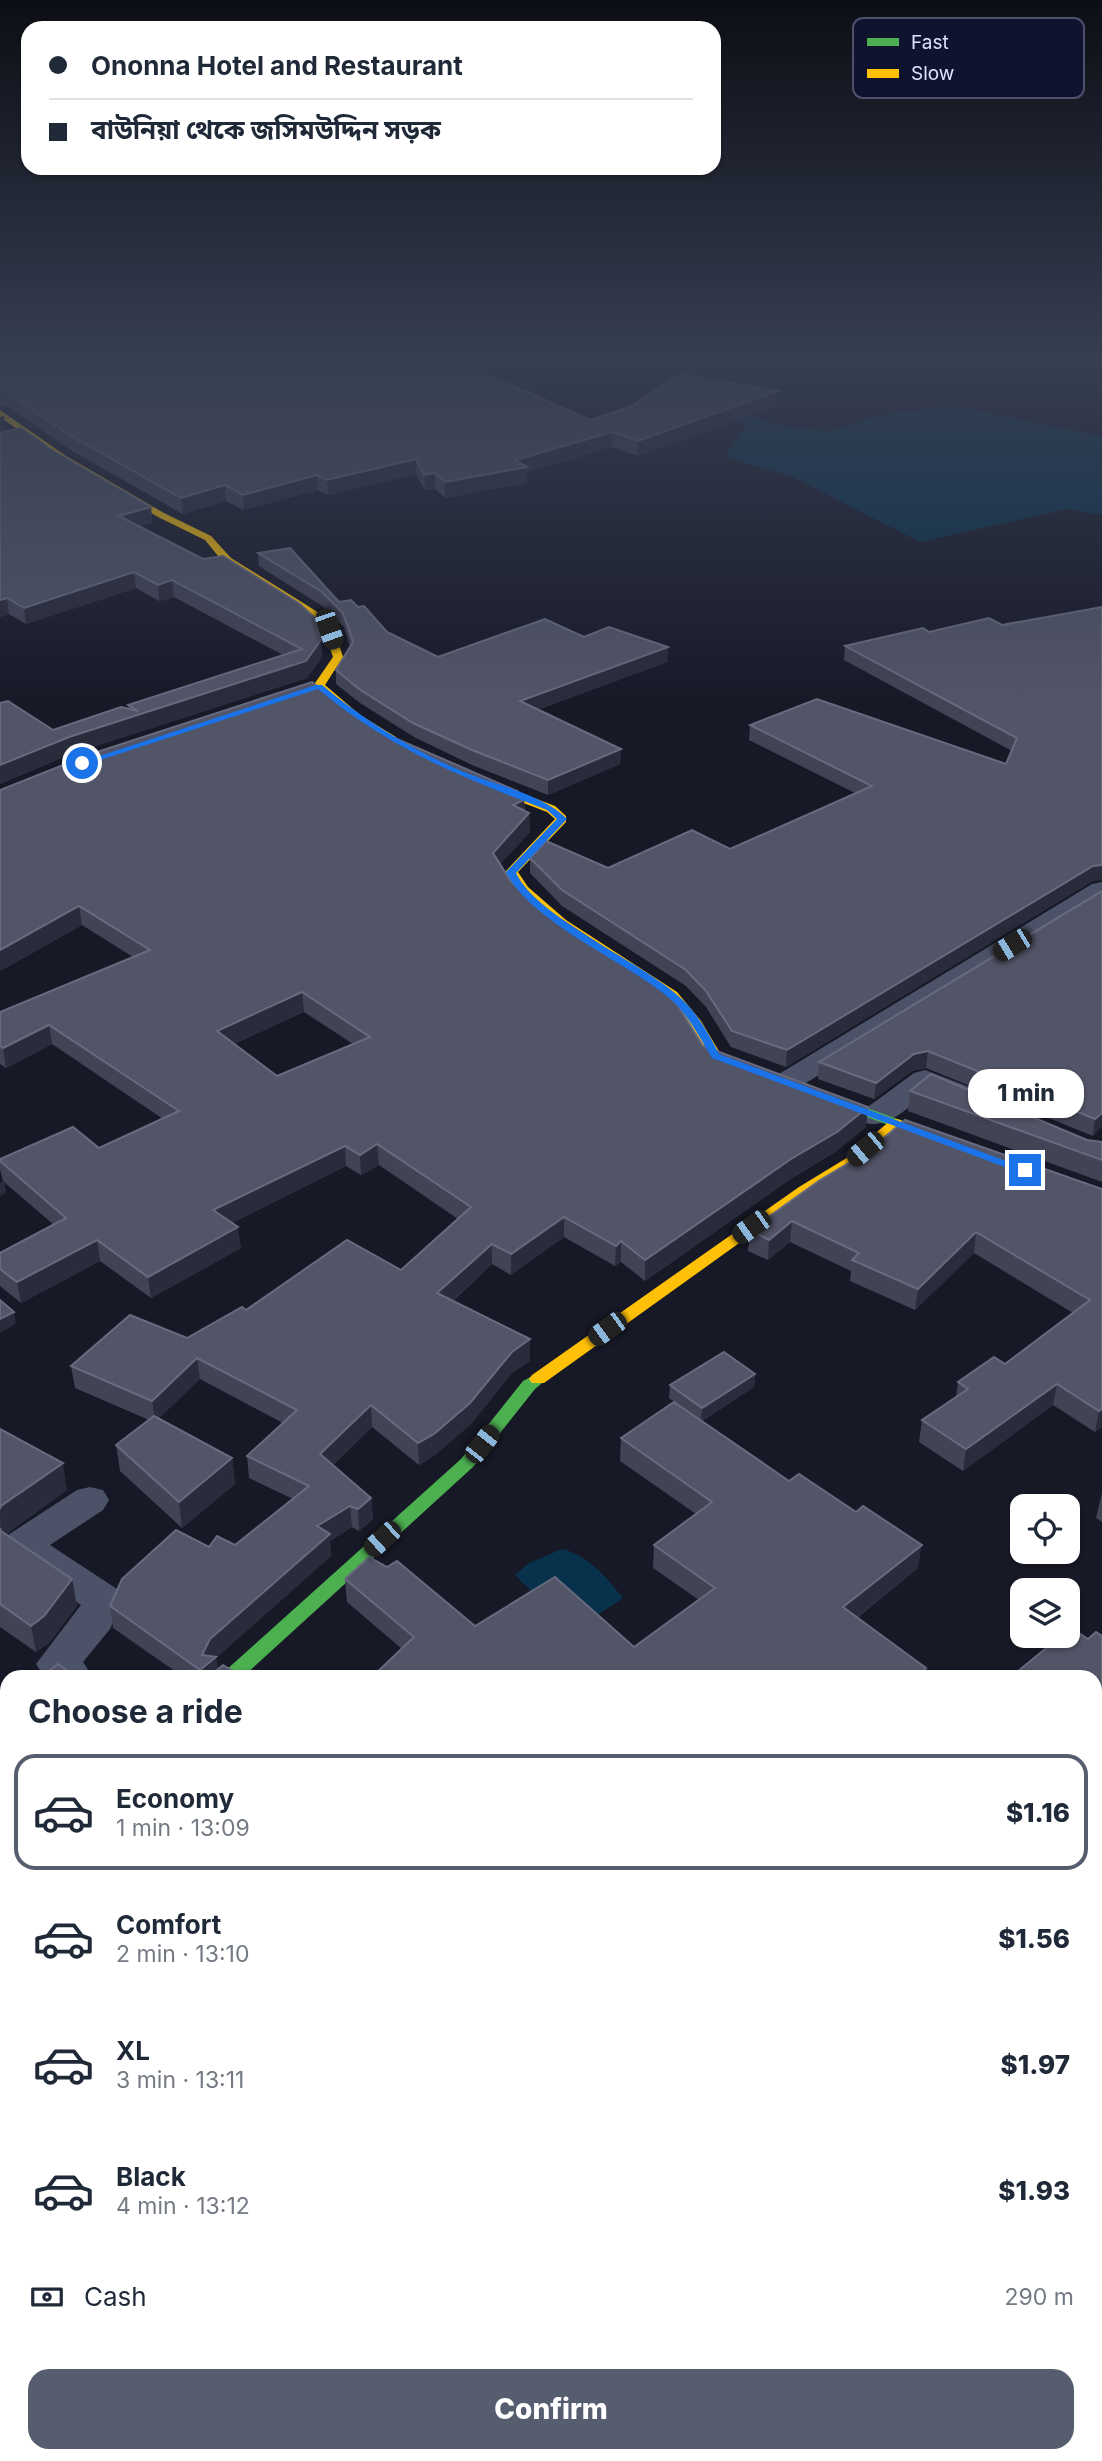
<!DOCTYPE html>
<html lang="en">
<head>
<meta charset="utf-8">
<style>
  body { margin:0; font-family:Inter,"Noto Sans Bengali",sans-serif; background:#f6f6f7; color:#1f2937; height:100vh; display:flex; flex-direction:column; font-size:26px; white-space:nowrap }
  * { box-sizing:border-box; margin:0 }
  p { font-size:23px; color:#747a83 }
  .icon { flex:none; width:38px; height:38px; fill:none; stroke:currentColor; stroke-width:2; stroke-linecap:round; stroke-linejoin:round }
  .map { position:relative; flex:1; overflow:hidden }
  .panel { position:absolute; left:0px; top:1670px; width:1102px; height:793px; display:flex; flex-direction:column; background:#fff; border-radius:21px 21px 0 0; box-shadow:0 2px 5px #0004 }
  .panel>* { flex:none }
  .guide { position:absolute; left:21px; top:21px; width:700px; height:154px; border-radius:21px; box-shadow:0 2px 5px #0004; display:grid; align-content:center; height:154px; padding:0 28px; background:#fff }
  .fabs { position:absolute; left:1010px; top:1494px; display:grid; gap:14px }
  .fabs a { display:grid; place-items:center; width:70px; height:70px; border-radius:14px; background:#fff; box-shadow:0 2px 5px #0004; font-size:35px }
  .end { position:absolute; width:32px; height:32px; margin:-16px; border:9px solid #1a73e8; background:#fff; box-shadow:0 0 0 4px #fff }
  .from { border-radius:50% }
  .bubble { position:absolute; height:49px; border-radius:21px; background:#fff; box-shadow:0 2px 5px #0004; font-size:23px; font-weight:800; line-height:49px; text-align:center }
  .car { position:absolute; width:21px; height:42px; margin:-21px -10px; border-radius:9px; box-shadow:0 0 5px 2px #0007; background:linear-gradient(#222 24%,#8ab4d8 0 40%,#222 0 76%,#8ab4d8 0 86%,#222 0) }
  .guide b { display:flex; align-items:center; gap:24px; height:66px; font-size:26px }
  .guide b+b { border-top:2px solid #e0e1e3 }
  .guide i { width:18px; height:18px; background:#1f2937 }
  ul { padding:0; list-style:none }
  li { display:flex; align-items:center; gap:21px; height:116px; margin:0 14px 10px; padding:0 14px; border:4px solid transparent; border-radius:21px }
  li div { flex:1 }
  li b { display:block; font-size:26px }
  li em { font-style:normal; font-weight:800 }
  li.current { border-color:#555d6f }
  li>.icon { width:63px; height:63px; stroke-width:1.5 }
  h2 { padding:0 28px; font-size:32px; line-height:84px }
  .pay { display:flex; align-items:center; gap:18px; height:77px; padding:0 28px; font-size:26px }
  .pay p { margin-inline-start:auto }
  .primary-button { display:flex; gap:14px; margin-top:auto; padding:14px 28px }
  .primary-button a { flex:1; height:80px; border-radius:21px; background:#555d6f; color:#fff; font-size:28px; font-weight:800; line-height:80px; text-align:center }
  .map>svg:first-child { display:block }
  .water { fill:#08324b }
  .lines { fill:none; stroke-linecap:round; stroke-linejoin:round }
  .street { fill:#4c5268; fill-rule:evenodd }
  .fast { fill:#4caf50; fill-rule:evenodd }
  .slow { fill:#ffc107; fill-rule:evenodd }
  .wall { fill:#424355; fill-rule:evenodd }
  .shaded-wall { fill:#2a2b3b }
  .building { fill:#525467; stroke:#686a7f; stroke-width:2; fill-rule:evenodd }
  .route { fill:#1a73e8 }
  .key { fill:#10132e; stroke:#4e516d; stroke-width:2 }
  .key-label { font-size:19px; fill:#dde2ff }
</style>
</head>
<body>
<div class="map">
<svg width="1102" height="2461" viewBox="0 0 1102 2461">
  <rect width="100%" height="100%" fill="#171927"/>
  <g class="water">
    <path d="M953,406l149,30v79l-35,-6 -147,33 -127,-65 -68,-20 22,-33 -54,-12 43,1 53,14 41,4 50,-16z"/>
    <path d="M562,1549c26,6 45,29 61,49l-33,22 -34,-24 -25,-5 -16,-16 14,-12z"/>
  </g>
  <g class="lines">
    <g class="street">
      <path d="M1102,882v20l-306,187 -11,3 -11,-3 -4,-6 4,-6 318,-193z"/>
      <path d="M925,1070l52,20 4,7 -4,7 -11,2 -38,-15c-19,15 -38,38 -63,32l-5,-7 5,-7 49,-36z"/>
      <path d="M90,1487l13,3 6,10 -6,10 -53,35 67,44 6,10 -13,30 -27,33 9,14h-48l-8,-12 45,-59 -73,-50 -5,-10 5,-10 69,-45z"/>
    </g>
    <g class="fast">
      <path d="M817,1090l136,49 2,3 -7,4 -5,-1 -131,-48 -2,-3z"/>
      <path d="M538,1373l6,2 3,4 -12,10 -62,78 -229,209h-22l3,-5 236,-212 62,-78z"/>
    </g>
    <g class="slow">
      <path d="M0,410l66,46 98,57 47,23 20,22 85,53 18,18 9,28 -18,28 35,30 36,22v4c-21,3 -64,-39 -81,-53l-2,-2 20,-29 -9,-27 -16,-15 -85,-53 -18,-22 -47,-23 -98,-57 -60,-43z"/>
      <path d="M468,773l87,33 11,10v6l-48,50 10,15 38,33 111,72 24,29 19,32 42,16 2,3 -2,3h-10l-42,-16 -20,-33 -23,-28 -111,-72 -38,-33 -13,-21 50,-53 -8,-7 -83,-32v-6z"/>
      <path d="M896,1119l5,1 2,3 -2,3 -46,39 -46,28 -265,190h-12l-3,-4 3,-4 267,-188 46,-28 46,-39z"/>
    </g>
  </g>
  <g class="wall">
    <path d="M0,359l488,20 102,41 187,-14 -139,50 -27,-9 -84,25v11l-82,15 -10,-9 -10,1 -9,-16 -88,21 -10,-5 -74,20 -18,-9 -43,13 -111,-63 -64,-44 -8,-2z"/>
    <path d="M0,433l52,17 99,57 1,16 -13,3 182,114 1,17 -15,21 -236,76 -71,30v-81l53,27 76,-21 -1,-4 155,-50 -109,-58 -15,4 -23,-13 -110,36 -17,-10 -9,3z"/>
    <path d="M258,553l129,79 51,25 146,-20 84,10 -1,15 -130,48 84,39 -1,15 -72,31 -76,-30 -58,-28 -54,-34 -24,-19v-14l14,-24 -6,-19 -22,-21 -63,-40z"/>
    <path d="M989,618l102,264 -305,185 -55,-20 -25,-40 -20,-21 -124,-80 -32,-33v-15l78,10 122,-19 125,-56 -106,-53 1,-15 256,39 6,-13 -168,-91 1,-14 84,-14z"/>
    <path d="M344,708l46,28 134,64 1,11 4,2 1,19 -30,32 10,16 17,17 176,149 163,81 -31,25 -46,28 -144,101 -24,-19 -6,4 -51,-29 -53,38 -19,-11 -39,37 77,38v22l-18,12 -41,51 -36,31 -16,10 -47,-38 -39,38 38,33 2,21 -14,12 -7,-4 -22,14 1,15 -115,102 2,12 23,6h-59l-69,-48 -3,-22 99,-59 26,-2 58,-46 -44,-21 -2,-22 36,-33 -83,-44 -41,39 73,40 3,26 -53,44 -62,-57 -4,-26 33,-25 -74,-32 -4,-22 116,-28 59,-28 155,-40 57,-51 -79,-54 -18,10 -15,-9 -114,57 9,25 -90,50 -51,-37 -79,42 -21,-17v-33l54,-28 -50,-43 2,11 -6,-24v-10l99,-11 64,-29 -111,-75 -46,24 -6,-4v-52l133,-55 -51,-32 -82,46v-181zM304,1012l49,32 -76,32 -43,-32z"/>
    <path d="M1102,891v235l-9,10 -167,-68 -14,3 -38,28 -56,-20 1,-17z"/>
    <path d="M910,1091l177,49 15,2v40l-194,-71z"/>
    <path d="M820,1180l282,9v238l-7,5 -42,-27 -90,66 -44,-29 3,-22 34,-23 2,-15 47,-18 68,-51 -99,-60 -59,57 -65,-29 1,-10 -61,-29 -22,18 -20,-9 2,-21z"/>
    <path d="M755,1374l-1,13 -52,34 87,60 129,87 -61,50 69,50 -1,8h-552l29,-27 -55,-47 -2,-23 130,47 159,21 65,-47 -46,-32 1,-23 42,-31 -76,-53 1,-23 61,-31 -13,-9 1,-13z"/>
    <path d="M0,1429l67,61 -61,44 66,45 5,27 -28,37 -13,9 -36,-25z"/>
    <path d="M1102,1493v29l-6,-4z"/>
    <path d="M7,1822v127l-7,-5v-115z"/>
    <path d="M1096,2057l6,5v117l-6,-5z"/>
    <path d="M1102,2452l-8,9h-96l-6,-6h104z"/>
    <path d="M589,2455h283l6,6h-289z"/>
  </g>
  <g class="shaded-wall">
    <path d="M778,391l-1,15 -139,50v-15z"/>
    <path d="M4,416l2,15 -6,2v-16z"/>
    <path d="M612,432l-1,15 -84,25v11l-82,15v-16l70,-22z"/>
    <path d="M416,459v15l-88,21 -1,-15z"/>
    <path d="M435,473v16l-10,1 -1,-15z"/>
    <path d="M317,475l1,15 -74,20 -1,-15z"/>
    <path d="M225,485l1,16 -43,13 -2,-16z"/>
    <path d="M151,507l1,16 -31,9 -2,-16z"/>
    <path d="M134,572l2,16 -110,36 -2,-16z"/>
    <path d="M172,580l2,17 -15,4 -1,-16z"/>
    <path d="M7,598l2,16 -9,3v-17z"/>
    <path d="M321,640l1,17 -15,21 -236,76 -71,30v-19l69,-28 237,-76z"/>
    <path d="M668,647l-1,15 -147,54v-15z"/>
    <path d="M621,749l-1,15 -72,31v-15z"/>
    <path d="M517,791v12l7,-3 1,18 -12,5 -1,-30z"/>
    <path d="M529,813l1,19 -37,40v-19z"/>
    <path d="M1102,865v15l-11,2 -305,185 1,-17 306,-184z"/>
    <path d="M79,906l3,19 -82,46v-21z"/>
    <path d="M302,992l2,20 -85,39 -2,-20z"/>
    <path d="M49,1025l3,19 -46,24 -3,-20z"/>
    <path d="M928,1051l-2,17 -14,3 -38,28 2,-16 38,-29z"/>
    <path d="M868,1107l-2,20 -31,25 -46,28 -144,101v-21z"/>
    <path d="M1102,1113v13l-9,10 2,-17z"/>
    <path d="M377,1144l2,21 -18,10 -1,-20z"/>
    <path d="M345,1146l1,20 -130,65 -3,-21z"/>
    <path d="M4,1181l2,12 -6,3v-13z"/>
    <path d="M564,1217v20l-53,38v-21z"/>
    <path d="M792,1221l-2,21 -22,18 1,-20z"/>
    <path d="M238,1227l3,21 -90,50 -3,-21z"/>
    <path d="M976,1232l-2,21 -59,57 3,-21z"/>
    <path d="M97,1240l3,21 -79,42 -4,-21z"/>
    <path d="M621,1241v21l-6,4 1,-20z"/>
    <path d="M492,1244v20l-54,50 -1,-21z"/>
    <path d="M14,1312l2,12 -16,9v-14z"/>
    <path d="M530,1339v22l-18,12 -41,51 -36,31 -16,10 -1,-22 94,-91z"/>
    <path d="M197,1358l3,21 -45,43 -3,-21z"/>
    <path d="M755,1374l-1,13 -53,34 1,-13z"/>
    <path d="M1057,1384l-4,21 -90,66 3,-22z"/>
    <path d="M371,1405l1,22 -51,49 -1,-22z"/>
    <path d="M1102,1409v18l-7,5 4,-21z"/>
    <path d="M232,1458l3,26 -53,44 -3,-26z"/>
    <path d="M63,1463l4,27 -60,43 -6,11 -1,-35 1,-3z"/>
    <path d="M371,1498l2,21 -14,12 -1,-22z"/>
    <path d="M350,1506l2,21 -22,14 1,15 -115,102 3,18h-18l-1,-6 2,-15 8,-16 107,-113z"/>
    <path d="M922,1545l-4,23 -78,63 3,-24z"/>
    <path d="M72,1579l5,27 -28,37 -13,9 -5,-26z"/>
    <path d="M926,1668l-1,8h-9z"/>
    <path d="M1102,1844v20l-6,6v-20z"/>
    <path d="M7,2038v28l-7,5v-28z"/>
    <path d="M7,2337v27l-7,5v-27z"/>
    <path d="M1102,2437v15l-8,9h-14l6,-6h10v-11z"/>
  </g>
  <g class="building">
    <path d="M0,359h461l27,20 6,-2 96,43 42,-14 48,-32 98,17 -140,50 -26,-9 -97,28 12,7 -82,15 -10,-9 -11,2 -8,-16 -89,21 -10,-5 -74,20 -18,-10 -44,13 -110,-62 -65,-44 -6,-1z"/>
    <path d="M21,428l31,22 99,57 -32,9 84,43 20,-3 77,48 14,13 7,23 -15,21 -237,76 -69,28v-62l8,-2 45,29 68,-23 17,4 -10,-6 174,-56 -130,-69 -14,5 -24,-13 -110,36 -17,-10 -7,2v-167z"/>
    <path d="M290,548l49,54 12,-2 7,7 6,-1 23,26 51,25 107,-38 39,18 25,-10 59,20 -148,54 101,48 -73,31 -76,-30 -59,-27 -54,-34 -23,-19 17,-28 -10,-29 -21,-21 -64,-39z"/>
    <path d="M1102,607v258l-9,1 -306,184 -55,-19 -26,-40 -20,-21 -124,-80 -32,-32 16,-17 62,27 84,-38 38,19 142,-63 -122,-61 67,-26 189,65 11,-26 -172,-92 78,-18 6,4 60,-14 13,7z"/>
    <path d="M312,682l32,26 46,28 127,55 -5,2 12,7 -11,5 16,8 -36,40 17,27 17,17 132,87 20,23 24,39 165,61 -31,25 -46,27 -146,101 -24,-19 -5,5 -52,-29 -53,37 -19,-10 -55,49 93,46 -18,13 -42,51 -36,31 -16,9 -47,-38 -51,49 51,44 -13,11 -8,-3 -33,20 13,8 -120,105 -8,16 14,2 -16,13 -90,-64 12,-27 54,-49 33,17 8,-11 18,9 74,-59 -62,-30 50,-46 -100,-52 -45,43 -81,-35 59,-51 57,23 55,-31 4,3 101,-70 54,30 70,-63 -94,-63 -17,11 -15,-9 -132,64 25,17 -90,50 -51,-37 -80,42 -17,-13v-16l66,-35 -66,-57v-2l73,-32 26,21 80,-37 -130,-86 -46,23 -3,-2v-34l150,-62 -71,-44 -79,44v-160l91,-36zM302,992l68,45 -93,39 -60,-45z"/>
    <path d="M1102,891v222l-7,6 -167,-68 -14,3 -38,29 -57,-21z"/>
    <path d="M931,1074l156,66 15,2v18l-192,-69z"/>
    <path d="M905,1120l197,69v220l-3,2 -42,-27 -91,65 -44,-29 46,-31 -10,-7 36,-25 11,7 85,-64 -114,-68 -58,57 -66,-29 7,-7 -67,-32 -23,19 -19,-10 70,-50 47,-28z"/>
    <path d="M0,1300l14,12 -14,7z"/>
    <path d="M724,1352l31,22 -53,34 -32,-23z"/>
    <path d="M674,1402l115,79 10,-7 57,38 7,-6 59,39 -79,62 83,61 -10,8h-543l41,-39 -69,-58 24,-22 18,10 10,-6 78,65 80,-49 79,70 81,-59 -61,-43 58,-43 -91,-64z"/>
    <path d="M154,1416l78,42 -53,44 -63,-57z"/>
    <path d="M0,1429l63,34 -62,43 -1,3z"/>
    <path d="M0,1528l1,3 71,48 -28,37 -13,10 -31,-22z"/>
    <path d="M1071,1628l17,11 8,-7 6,4v208l-6,6v-174h-84l49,-40h7v-5z"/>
    <path d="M58,1664l17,12h-33z"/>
    <path d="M223,1665l18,11h-31z"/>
    <path d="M7,1822v106l-7,-4v-95z"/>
    <path d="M7,1977v61l-7,5v-62z"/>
    <path d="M1096,2057l6,5v88l-6,-6z"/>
    <path d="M1096,2180l6,6v251l-6,7z"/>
    <path d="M0,2232l7,11v94l-7,5z"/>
    <path d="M7,2447v8h41l4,6h-52v-9z"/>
    <path d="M592,2455h280l6,6h-280z"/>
    <path d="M1021,2455h65l-6,6h-53z"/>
  </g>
  <linearGradient id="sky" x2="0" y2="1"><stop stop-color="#0d0e15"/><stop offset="0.51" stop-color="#363e52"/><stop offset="1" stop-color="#363e52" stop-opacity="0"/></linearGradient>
  <rect width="1102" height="704" fill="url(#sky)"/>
  <path class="route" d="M316,685h6c42,35 87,63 137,85 32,14 85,24 108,49l-51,54c21,44 119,86 159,120 20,16 33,39 44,61l311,116 -9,3 -309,-115c-13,-21 -24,-45 -44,-61 -43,-36 -138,-75 -162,-125l51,-53 -10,-9c-86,-33 -157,-61 -229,-121l-233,76 -7,-2z"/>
  <rect x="853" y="18" width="231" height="80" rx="10" class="key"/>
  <rect x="867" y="38" width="32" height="8" fill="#4caf50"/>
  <rect x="867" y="69" width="32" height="9" fill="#ffc107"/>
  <g class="key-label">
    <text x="911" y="49">Fast</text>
    <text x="911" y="80">Slow</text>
  </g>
</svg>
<div class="fabs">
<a><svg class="icon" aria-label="locate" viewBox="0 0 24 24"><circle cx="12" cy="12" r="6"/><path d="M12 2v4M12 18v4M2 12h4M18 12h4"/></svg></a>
<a><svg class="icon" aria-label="layers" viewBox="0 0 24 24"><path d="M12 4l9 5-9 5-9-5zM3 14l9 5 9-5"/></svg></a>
</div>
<i class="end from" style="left:82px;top:763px"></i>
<i class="end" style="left:1025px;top:1170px"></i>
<div class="bubble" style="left:968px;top:1069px;width:116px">1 min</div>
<i class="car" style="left:329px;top:629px;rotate:161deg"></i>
<i class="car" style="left:1012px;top:945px;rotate:239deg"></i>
<i class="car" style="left:865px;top:1149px;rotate:230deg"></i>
<i class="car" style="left:751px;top:1227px;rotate:235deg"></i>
<i class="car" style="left:607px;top:1329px;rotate:234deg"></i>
<i class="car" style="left:482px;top:1444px;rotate:38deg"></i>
<i class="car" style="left:382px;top:1539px;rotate:228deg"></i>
<div class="guide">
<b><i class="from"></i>Ononna Hotel and Restaurant</b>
<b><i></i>বাউনিয়া থেকে জসিমউদ্দিন সড়ক</b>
</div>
<section class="panel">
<h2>Choose a ride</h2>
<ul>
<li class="current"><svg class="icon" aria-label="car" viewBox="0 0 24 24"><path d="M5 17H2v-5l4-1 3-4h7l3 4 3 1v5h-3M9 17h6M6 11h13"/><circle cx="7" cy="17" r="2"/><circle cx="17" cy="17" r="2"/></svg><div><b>Economy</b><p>1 min · 13:09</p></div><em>$1.16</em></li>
<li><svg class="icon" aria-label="car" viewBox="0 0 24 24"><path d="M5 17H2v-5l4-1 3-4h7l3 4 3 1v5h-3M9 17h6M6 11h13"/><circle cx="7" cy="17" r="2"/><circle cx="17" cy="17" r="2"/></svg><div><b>Comfort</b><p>2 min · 13:10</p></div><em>$1.56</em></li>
<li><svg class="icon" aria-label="car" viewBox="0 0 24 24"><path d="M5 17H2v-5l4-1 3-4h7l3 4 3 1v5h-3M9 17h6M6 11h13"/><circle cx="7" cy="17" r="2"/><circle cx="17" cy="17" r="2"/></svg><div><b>XL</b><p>3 min · 13:11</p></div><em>$1.97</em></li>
<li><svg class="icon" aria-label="car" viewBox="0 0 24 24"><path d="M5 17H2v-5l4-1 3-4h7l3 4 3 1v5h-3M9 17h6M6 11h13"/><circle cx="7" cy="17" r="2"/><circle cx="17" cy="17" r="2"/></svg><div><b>Black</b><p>4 min · 13:12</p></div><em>$1.93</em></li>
</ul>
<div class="pay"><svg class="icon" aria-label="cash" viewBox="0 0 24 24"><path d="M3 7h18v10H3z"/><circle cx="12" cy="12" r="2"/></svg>Cash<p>290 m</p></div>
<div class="primary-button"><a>Confirm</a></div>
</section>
</div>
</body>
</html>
